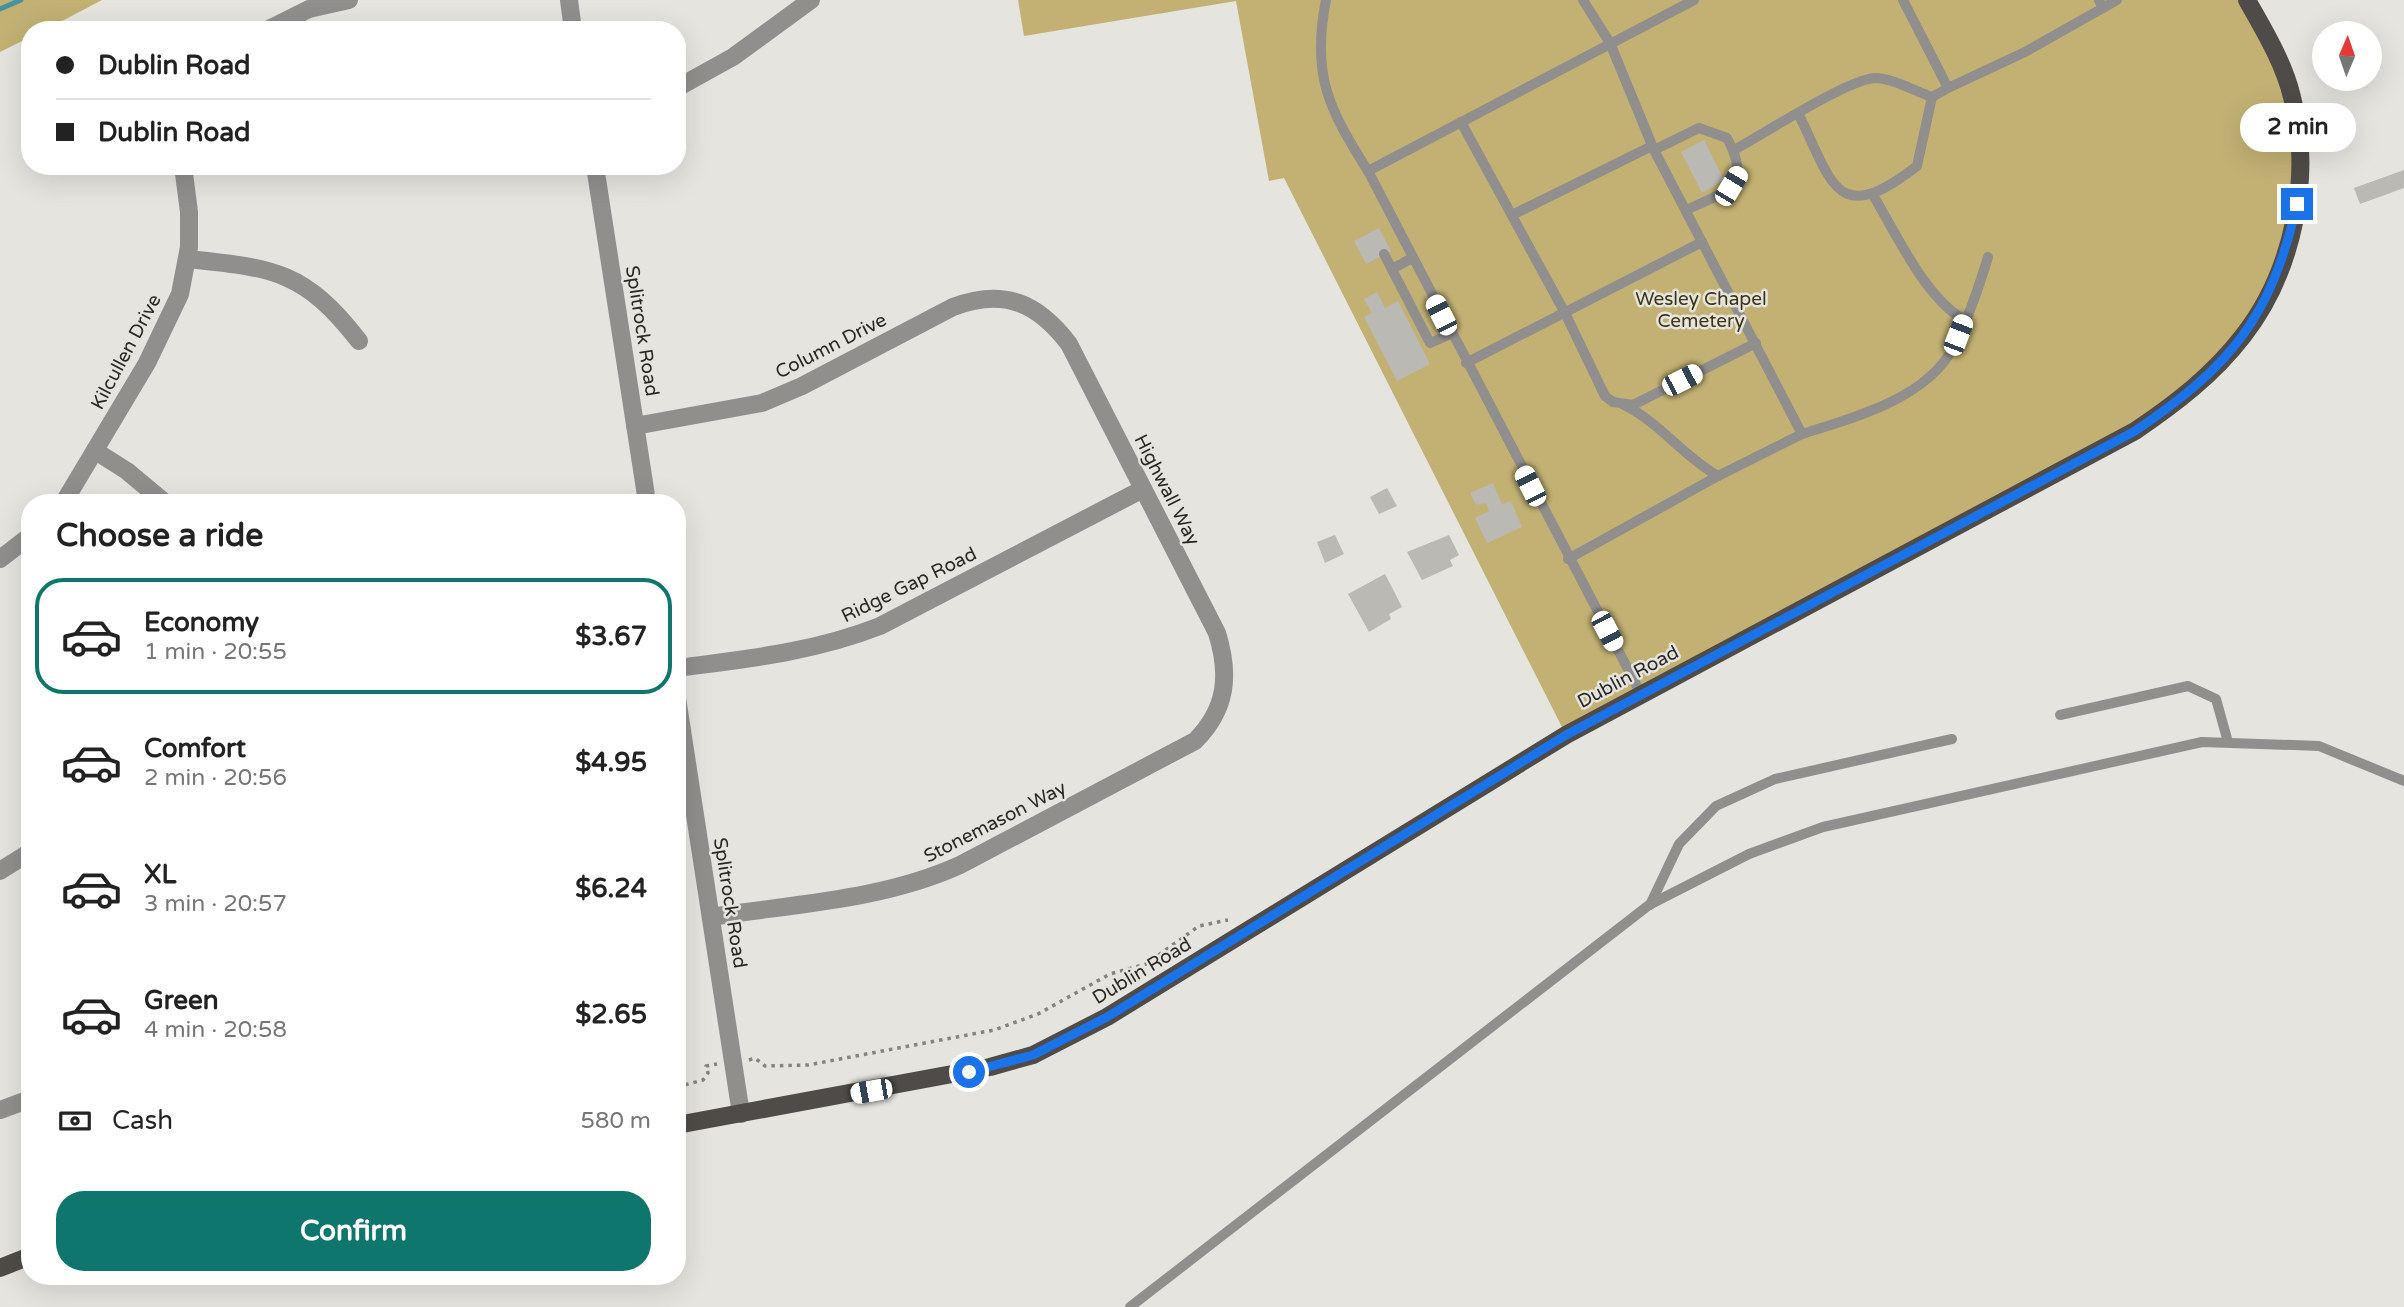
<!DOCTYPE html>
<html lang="en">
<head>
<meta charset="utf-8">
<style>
  body { margin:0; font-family:"Varela Round",sans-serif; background:#f6f6f6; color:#222; height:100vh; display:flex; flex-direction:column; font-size:26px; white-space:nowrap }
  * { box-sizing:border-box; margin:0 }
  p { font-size:23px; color:#767676 }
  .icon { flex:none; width:38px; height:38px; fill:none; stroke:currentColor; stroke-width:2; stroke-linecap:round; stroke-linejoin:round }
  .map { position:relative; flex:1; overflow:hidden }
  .sheet { position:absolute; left:21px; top:494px; width:665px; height:791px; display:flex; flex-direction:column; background:#fff; border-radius:28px; box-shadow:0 7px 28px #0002 }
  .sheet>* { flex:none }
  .top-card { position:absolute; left:21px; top:21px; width:665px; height:154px; border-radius:28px; box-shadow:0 7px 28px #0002; display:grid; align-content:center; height:154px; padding:0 35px; background:#fff }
  .needle { width:46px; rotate:2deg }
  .fabs { position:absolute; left:2312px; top:21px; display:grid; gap:14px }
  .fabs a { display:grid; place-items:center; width:70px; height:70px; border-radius:50%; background:#fff; box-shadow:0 7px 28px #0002; font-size:35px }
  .end { position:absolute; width:32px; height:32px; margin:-16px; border:9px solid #1a73e8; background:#fff; box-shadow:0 0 0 4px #fff }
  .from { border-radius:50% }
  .bubble { position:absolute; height:49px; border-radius:24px; background:#fff; box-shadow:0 7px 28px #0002; font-size:23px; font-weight:700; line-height:49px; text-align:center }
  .car { position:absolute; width:21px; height:42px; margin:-21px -10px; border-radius:9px; box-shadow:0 0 5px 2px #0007; background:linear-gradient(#fff 24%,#345 0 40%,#fff 0 76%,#345 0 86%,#fff 0) }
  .top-card b { display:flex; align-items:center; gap:24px; height:66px; font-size:26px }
  .top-card b+b { border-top:2px solid #e0e0e0 }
  .top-card i { width:18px; height:18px; background:#222 }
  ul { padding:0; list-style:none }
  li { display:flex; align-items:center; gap:21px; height:116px; margin:0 14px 10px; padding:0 21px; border:4px solid transparent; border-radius:28px }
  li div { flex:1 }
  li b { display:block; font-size:26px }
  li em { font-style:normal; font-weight:700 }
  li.selected { border-color:#0f766e }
  li>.icon { width:63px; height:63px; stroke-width:1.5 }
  h2 { padding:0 35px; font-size:32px; line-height:84px }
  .pay { display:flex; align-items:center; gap:18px; height:77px; padding:0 35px; font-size:26px }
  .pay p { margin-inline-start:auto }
  .primary-button { display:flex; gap:14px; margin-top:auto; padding:14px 35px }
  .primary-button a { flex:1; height:80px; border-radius:28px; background:#0f766e; color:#fff; font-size:28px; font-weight:700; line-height:80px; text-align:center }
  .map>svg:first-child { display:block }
  .green { fill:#c2b173 }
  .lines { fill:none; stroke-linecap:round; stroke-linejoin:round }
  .stream { stroke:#45939c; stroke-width:5 }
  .building { fill:#bbb9b4 }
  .path { stroke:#83837f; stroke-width:3.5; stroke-dasharray:3.5 5; stroke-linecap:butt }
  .lane { stroke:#918f8e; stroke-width:10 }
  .street { stroke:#918f8e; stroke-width:18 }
  .primary { stroke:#4f4b49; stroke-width:18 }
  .route { stroke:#1a73e8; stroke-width:9 }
  .labels { text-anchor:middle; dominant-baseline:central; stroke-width:5; stroke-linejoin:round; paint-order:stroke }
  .park-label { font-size:19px; fill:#3e3513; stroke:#e5e4de }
  .street-label { font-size:19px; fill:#282826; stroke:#e5e4de }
</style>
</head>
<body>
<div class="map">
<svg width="2404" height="1307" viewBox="0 0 2404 1307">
  <rect width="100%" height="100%" fill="#e5e4de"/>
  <g class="green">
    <path d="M0,0h102l-57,30h-15v7l-30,15z"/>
    <path d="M1018,0h1229l45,96 5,108 -40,111 -90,94 -601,326 -282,-557 -15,3 -33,-180 -212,35z"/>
  </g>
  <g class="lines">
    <path class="stream" d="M0,9l21,-9"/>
  </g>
  <g class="building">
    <path d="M1704,140l20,40 -22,13 -21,-41z"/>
    <path d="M2404,170v18l-44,16 -6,-16z"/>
    <path d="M1379,228l12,23 -25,13 -12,-23z"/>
    <path d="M1377,292l8,16 13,-7 32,63 -33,17 -33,-64 8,-4 -8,-14z"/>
    <path d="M1493,483l9,21 9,-3 11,26 -35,16 -12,-25 14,-7 -3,-8 -10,2 -6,-12z"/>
    <path d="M1387,488l10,18 -18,8 -9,-17z"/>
    <path d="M1335,535l9,19 -19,9 -8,-21z"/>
    <path d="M1449,535l10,20 -9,5 3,6 -31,14 -15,-28z"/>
    <path d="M1385,574l17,33 -13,7 2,5 -22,13 -21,-38z"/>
  </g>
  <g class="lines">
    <g class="path">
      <path d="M749,1060l6,-2 10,8 43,-1 186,-35 44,-16 72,-40 36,-10 53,-38 29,-6"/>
      <path d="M677,1087l26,-7 5,-7 -2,-7 11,-2"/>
    </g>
    <g class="lane">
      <path d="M1326,0c-15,76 3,109 42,171"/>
      <path d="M1903,0l45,88 -16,9"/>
      <path d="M2103,8l14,-8"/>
      <path d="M1948,88l77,-36 78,-44 -4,-8"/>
      <path d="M1461,122l104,191 40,83 8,6 20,3 123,-62"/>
      <path d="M1654,150l45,-22 28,10c26,49 0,53 -41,72"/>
      <path d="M1734,150c28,-15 114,-71 141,-72 17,0 40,13 57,19l-15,69c-80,62 -84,19 -118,-51"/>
      <path d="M1873,195c24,40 51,101 91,125"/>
      <path d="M1512,215l140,-69"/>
      <path d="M1384,254l46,89 21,-9"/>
      <path d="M1392,269l20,-11"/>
      <path d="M1466,363l236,-121"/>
      <path d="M1624,405c34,16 59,51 94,71"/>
      <path d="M1802,434c51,-16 124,-35 151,-86 15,-28 26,-61 35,-91"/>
      <path d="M1568,559l150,-83 84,-42 -148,-284 -44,-107 -27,-43"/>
      <path d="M1641,694l-273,-523 326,-171"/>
      <path d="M2060,715l128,-29 28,13 12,43"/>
      <path d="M1650,905l29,-61 37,-38 59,-27 177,-40"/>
      <path d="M1130,1307l519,-402 100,-51 74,-27 379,-85 117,4 85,35"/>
    </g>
    <g class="street">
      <path d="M569,0l4,30"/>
      <path d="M267,30l42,-21 40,-9"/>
      <path d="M677,88l56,-31 78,-57"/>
      <path d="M595,166l52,336"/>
      <path d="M188,259c85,9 116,11 171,82"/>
      <path d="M635,426l127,-23 40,-17 151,-79c50,-19 84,-5 116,37l148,289c13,42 10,76 -22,108l-235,124c-77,35 -166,39 -249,52"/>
      <path d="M97,452l30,19 37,31"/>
      <path d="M64,502l83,-139 33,-69 9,-47v-35l-6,-46"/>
      <path d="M0,559l30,-23"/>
      <path d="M677,668c70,-9 137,-16 203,-42l263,-137"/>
      <path d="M677,698l64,416"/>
      <path d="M0,871l30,-19"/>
      <path d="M0,1110l30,-11"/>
    </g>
    <g class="primary">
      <path d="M677,1125l313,-58 43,-12 74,-38 459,-282 569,-304c40,-27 78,-56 108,-95 50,-64 70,-160 49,-239 -8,-34 -28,-67 -45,-97"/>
      <path d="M0,1268l30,-12"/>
    </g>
  </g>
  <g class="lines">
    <path class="route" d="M969,1072l64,-17 74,-38 459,-282 569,-304c96,-65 136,-113 162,-227"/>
  </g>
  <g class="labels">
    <g class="park-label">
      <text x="1701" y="299">Wesley Chapel<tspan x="1701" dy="22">Cemetery</tspan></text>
    </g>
    <g class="street-label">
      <text transform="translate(642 331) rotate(81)">Splitrock Road</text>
      <text transform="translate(831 346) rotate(-27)">Column Drive</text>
      <text transform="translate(126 352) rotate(-62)">Kilcullen Drive</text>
      <text transform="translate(1167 490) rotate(63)">Highwall Way</text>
      <text transform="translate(909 585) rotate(-26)">Ridge Gap Road</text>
      <text transform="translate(1628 677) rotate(-28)">Dublin Road</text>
      <text transform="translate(995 822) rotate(-27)">Stonemason Way</text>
      <text transform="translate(730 903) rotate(81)">Splitrock Road</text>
      <text transform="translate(1142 971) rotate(-31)">Dublin Road</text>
    </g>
  </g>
</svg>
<div class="fabs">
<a><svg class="needle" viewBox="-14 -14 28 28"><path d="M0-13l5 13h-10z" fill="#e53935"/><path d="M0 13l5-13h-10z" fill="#767676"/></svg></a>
</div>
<i class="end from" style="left:969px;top:1072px"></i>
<i class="end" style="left:2297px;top:204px"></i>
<div class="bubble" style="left:2240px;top:103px;width:116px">2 min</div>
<i class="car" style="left:1731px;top:186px;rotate:31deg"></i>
<i class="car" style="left:1441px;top:315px;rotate:333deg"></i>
<i class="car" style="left:1958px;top:335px;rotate:21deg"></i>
<i class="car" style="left:1682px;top:380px;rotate:63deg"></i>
<i class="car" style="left:1530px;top:486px;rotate:333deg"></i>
<i class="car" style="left:1607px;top:631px;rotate:152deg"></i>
<i class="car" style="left:871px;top:1091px;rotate:260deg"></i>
<div class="top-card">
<b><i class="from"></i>Dublin Road</b>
<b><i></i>Dublin Road</b>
</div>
<section class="sheet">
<h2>Choose a ride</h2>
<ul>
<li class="selected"><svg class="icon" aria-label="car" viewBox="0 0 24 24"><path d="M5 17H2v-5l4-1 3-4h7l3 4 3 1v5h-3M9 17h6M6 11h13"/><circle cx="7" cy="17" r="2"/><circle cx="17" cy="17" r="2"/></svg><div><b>Economy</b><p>1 min · 20:55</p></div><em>$3.67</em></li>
<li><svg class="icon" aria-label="car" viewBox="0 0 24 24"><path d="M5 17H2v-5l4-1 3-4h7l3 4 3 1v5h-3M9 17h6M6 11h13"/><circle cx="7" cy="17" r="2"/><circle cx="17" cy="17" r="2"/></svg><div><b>Comfort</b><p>2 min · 20:56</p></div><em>$4.95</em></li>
<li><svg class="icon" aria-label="car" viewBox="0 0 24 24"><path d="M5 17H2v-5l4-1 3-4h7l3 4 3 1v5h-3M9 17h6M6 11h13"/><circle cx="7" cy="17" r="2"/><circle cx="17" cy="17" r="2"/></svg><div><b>XL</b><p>3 min · 20:57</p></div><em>$6.24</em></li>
<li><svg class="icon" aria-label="car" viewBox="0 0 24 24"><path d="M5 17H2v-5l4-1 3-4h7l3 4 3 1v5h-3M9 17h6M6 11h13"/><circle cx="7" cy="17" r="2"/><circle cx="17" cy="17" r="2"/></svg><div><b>Green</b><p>4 min · 20:58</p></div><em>$2.65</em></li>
</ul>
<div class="pay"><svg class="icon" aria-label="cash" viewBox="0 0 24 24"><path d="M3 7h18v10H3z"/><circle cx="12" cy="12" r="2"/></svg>Cash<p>580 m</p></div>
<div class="primary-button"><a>Confirm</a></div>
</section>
</div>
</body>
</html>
